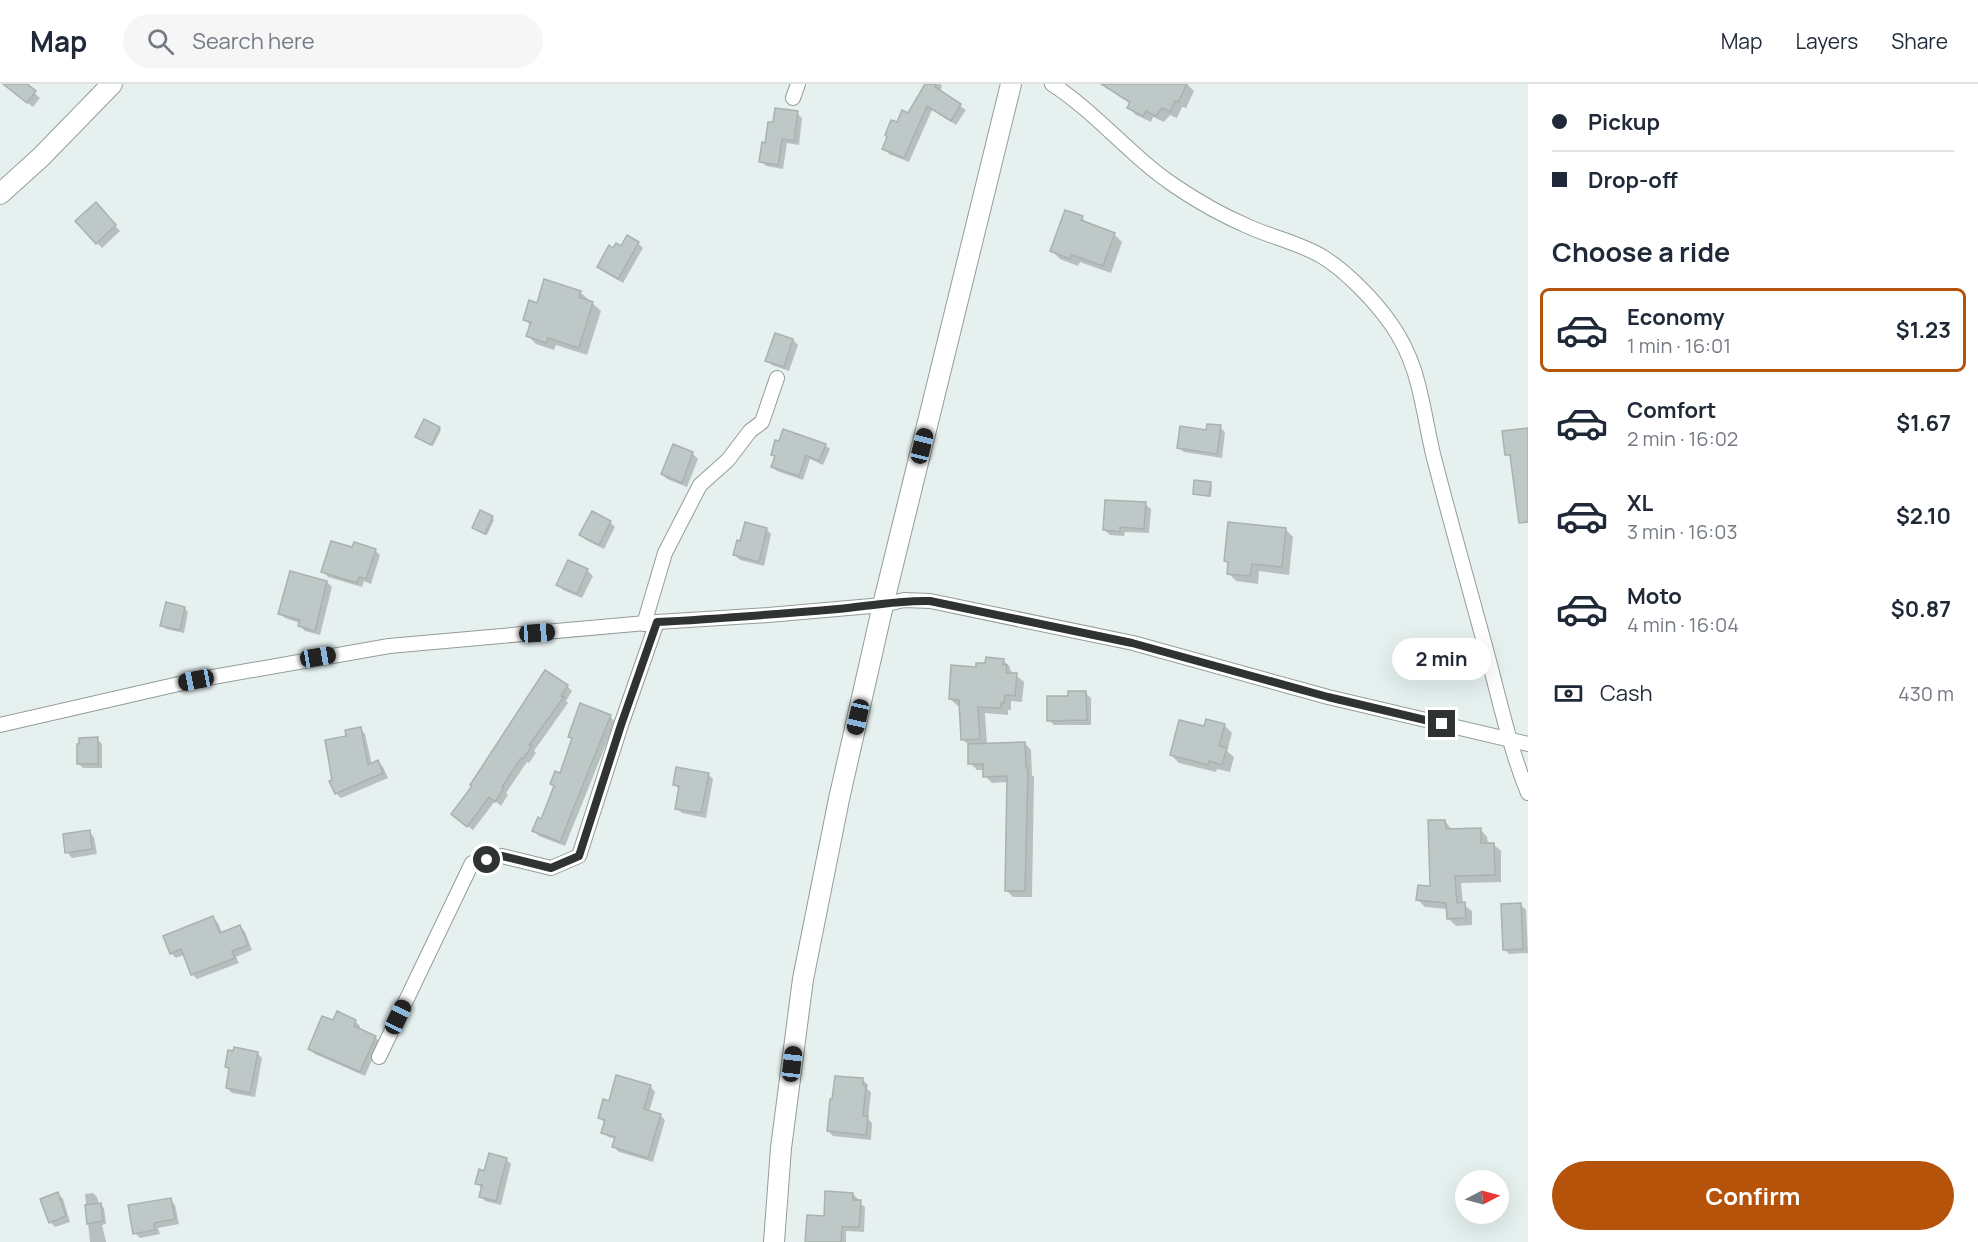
<!DOCTYPE html>
<html lang="en">
<head>
<meta charset="utf-8">
<style>
  body { margin:0; font-family:Manrope,sans-serif; background:#f6f6f7; color:#1f2937; height:100vh; display:flex; flex-direction:column; font-size:22px; white-space:nowrap }
  * { box-sizing:border-box; margin:0 }
  p { font-size:20px; color:#747a83 }
  .icon { flex:none; width:33px; height:33px; fill:none; stroke:currentColor; stroke-width:2; stroke-linecap:round; stroke-linejoin:round }
  .map { position:relative; flex:1; overflow:hidden }
  .side { display:flex; flex-direction:column; background:#fff; width:450px }
  .side>* { flex:none }
  .guide { display:grid; align-content:center; height:132px; padding:0 24px; background:#fff }
  .needle { width:39px; rotate:84deg }
  .controls { position:absolute; left:1455px; top:1086px; display:grid; gap:12px }
  .controls a { display:grid; place-items:center; width:54px; height:54px; border-radius:50%; background:#fff; box-shadow:0 6px 24px #0002; font-size:30px }
  .end { position:absolute; width:27px; height:27px; margin:-14px; border:8px solid #2f3333; background:#fff; box-shadow:0 0 0 3px #fff }
  .from { border-radius:50% }
  .bubble { position:absolute; height:42px; border-radius:21px; background:#fff; box-shadow:0 6px 24px #0002; font-size:20px; font-weight:700; line-height:42px; text-align:center }
  .car { position:absolute; width:18px; height:36px; margin:-18px -9px; border-radius:8px; box-shadow:0 0 4px 2px #0007; background:linear-gradient(#222 24%,#8ab4d8 0 40%,#222 0 76%,#8ab4d8 0 86%,#222 0) }
  .guide b { display:flex; align-items:center; gap:21px; height:57px; font-size:22px }
  .guide b+b { border-top:2px solid #e0e1e3 }
  .guide i { width:15px; height:15px; background:#1f2937 }
  ul { padding:0; list-style:none }
  li { display:flex; align-items:center; gap:18px; height:84px; margin:0 12px 9px; padding:0 12px; border:3px solid transparent; border-radius:9px }
  li div { flex:1 }
  li b { display:block; font-size:22px }
  li em { font-style:normal; font-weight:700 }
  li.selected { border-color:#b45309 }
  li>.icon { width:54px; height:54px; stroke-width:1.5 }
  h2 { padding:0 24px; font-size:27px; line-height:72px }
  .pay { display:flex; align-items:center; gap:15px; height:66px; padding:0 24px; font-size:22px }
  .pay p { margin-inline-start:auto }
  .primary-button { display:flex; gap:12px; margin-top:auto; padding:12px 24px }
  .primary-button a { flex:1; height:69px; border-radius:36px; background:#b45309; color:#fff; font-size:24px; font-weight:700; line-height:69px; text-align:center }
  header { display:flex; align-items:center; gap:36px; box-sizing:border-box; height:84px; padding:0 30px; background:#fff; border-bottom:2px solid #e0e1e3 }
  header strong { font-size:28px }
  nav { display:flex; gap:33px; margin-inline-start:auto; font-size:21px }
  .search { width:420px; height:54px; background:#f6f6f7; display:flex; align-items:center; gap:15px; box-sizing:border-box; padding:0 21px; border-radius:33px; color:#747a83; font-size:22px }
  main { display:flex; flex:1; min-height:0 }
  .map>svg:first-child { display:block }
  .shadow { fill:#0003 }
  .building { fill:#bec8c7; stroke:#a8b2b0; stroke-width:1.5 }
  .lines { fill:none; stroke-linecap:round; stroke-linejoin:round }
  .street-casing { stroke:#939d9c; stroke-width:16 }
  .secondary-casing { stroke:#939d9c; stroke-width:22 }
  .street { stroke:#fff; stroke-width:14 }
  .secondary { stroke:#fff; stroke-width:20 }
  .route { stroke:#2f3333; stroke-width:8 }
</style>
</head>
<body>
<header>
<strong>Map</strong>
<div class="search"><svg class="icon" aria-label="search" viewBox="0 0 24 24"><circle cx="10" cy="10" r="6"/><path d="M15 15l6 6"/></svg>Search here</div>
<nav><a>Map</a><a>Layers</a><a>Share</a></nav>
</header>
<main>
<div class="map">
<svg width="1528" height="1158" viewBox="0 0 1528 1158">
  <rect width="100%" height="100%" fill="#e5f0ef"/>
  <g class="shadow">
    <path d="M10,0h15l15,14 -7,9 -20,-16z"/>
    <path d="M927,0h13l2,2 -2,6 26,18 -10,15 -24,-15 -23,52 -20,-8 -5,-6 14,-24 10,-9z"/>
    <path d="M1111,0h76l7,7 -8,17 -4,-1 -5,11 -7,-3 -6,7 -11,-5 -2,5 -15,-7 -7,-7 2,-4 -14,-9 -8,-8z"/>
    <path d="M797,29l5,5 -3,27 -12,-2 -4,26 -17,-3 -5,-5 13,-37z"/>
    <path d="M96,120l24,27 -18,17 -25,-27z"/>
    <path d="M1082,134l7,7 25,9 8,8 -11,31 -31,-11 -2,4 -18,-7 -8,-8z"/>
    <path d="M638,159l5,5 -20,35 -19,-11 -5,-5 15,-17z"/>
    <path d="M580,208l21,19 -14,44 -31,-10 -2,5 -18,-6 -8,-8 3,-10 -7,-7 14,-14z"/>
    <path d="M776,250l17,6 5,5 -9,26 -17,-6 -5,-5z"/>
    <path d="M1220,343l5,5 -3,26 -38,-6 -6,-5z"/>
    <path d="M439,344l2,2 -8,16 -14,-7z"/>
    <path d="M825,361l5,4 -7,16 -13,-6 -7,21 -26,-9 -4,-4 3,-9 -4,-4z"/>
    <path d="M673,362l20,8 5,5 -11,28 -20,-8 -5,-5z"/>
    <path d="M1210,399l2,3 -1,11 -15,-2 -2,-2z"/>
    <path d="M1145,420l6,5 -2,24 -24,-1 -1,4 -14,-1 -5,-5z"/>
    <path d="M492,434l2,2 -7,15 -11,-5z"/>
    <path d="M610,438l5,5 -11,22 -18,-9 -5,-5z"/>
    <path d="M766,445l5,5 -7,32 -24,-6 -5,-5z"/>
    <path d="M1285,445l8,8 -4,38 -30,-4 -1,13 -22,-3 -8,-8 1,-9 -3,-3z"/>
    <path d="M353,465l22,1 5,5 -9,29 -7,-3 -2,6 -34,-10 -5,-6z"/>
    <path d="M569,478l19,9 5,5 -11,22 -19,-8 -5,-5z"/>
    <path d="M327,498l5,5 -12,48 -15,-4 -5,-5v-3l-15,-5 -5,-5z"/>
    <path d="M184,524l4,4 -4,21 -18,-4 -4,-4z"/>
    <path d="M1003,576l7,7v3l14,12 -2,20 -11,-1v9h-3v5l-23,-2 2,32 38,-2 6,7 1,25 2,2 -2,120h-19l-7,-7 2,-108 -16,1 -7,-7v-6h-8l-7,-7v-17l-8,-7 -1,-33h-3l-8,-7 27,-31z"/>
    <path d="M567,602l5,5 -6,10 2,2 -34,48 2,2 -7,10 -2,-1 -21,31 2,2 -7,11 -6,-5 -22,29 -15,-11 15,-33z"/>
    <path d="M1085,609l6,5v27h-37l-5,-5 20,-22z"/>
    <path d="M610,632l5,6 -50,124 -26,-10 -5,-5 8,-10 13,-34 -3,-3 8,-9 13,-35 -3,-4z"/>
    <path d="M1224,641l8,8 -5,18 7,6 -4,15 -13,-3 -1,3 -37,-9 -8,-8 34,-27z"/>
    <path d="M360,645l5,5 7,31 6,-3 5,5 5,11 -47,20 -5,-5 11,-56z"/>
    <path d="M97,655l5,5v24h-19l-5,-5z"/>
    <path d="M708,690l5,5 -7,39 -24,-5 -5,-5 3,-18 -6,-6z"/>
    <path d="M1445,737l7,9 28,-1 7,8 1,7h5l8,7v31l-40,1 2,21 9,7v14l-16,1 -8,-8v-9l-23,-2 -7,-7 13,-12z"/>
    <path d="M89,748l5,5 3,17 -25,4 -5,-6z"/>
    <path d="M1521,821l5,5 2,43 -19,1 -5,-5z"/>
    <path d="M213,834l5,5 4,10 18,-7 5,6 7,18 -16,7 3,6 -42,16 -5,-5 -8,-19 -8,3 -5,-5z"/>
    <path d="M355,937l5,5 -1,4 16,7 5,5 -15,34 -50,-22 -5,-5 23,-27z"/>
    <path d="M257,969l5,5 -7,39 -23,-4 -5,-5 3,-17 -4,-4z"/>
    <path d="M863,996l5,5 -1,4 4,3 -3,27 4,4 -1,17 -38,-4 -5,-5z"/>
    <path d="M650,1002l5,6 -6,20 11,3 5,5 -12,42 -34,-10 -5,-5 2,-8 -8,-2 -5,-5 1,-10 -5,-5 11,-14z"/>
    <path d="M506,1075l5,5 -10,41 -16,-4 -5,-5 2,-7 -5,-6 8,-11z"/>
    <path d="M93,1109l4,4 2,7 5,4 2,16 -4,1 4,17h-16l-5,-48z"/>
    <path d="M58,1110l5,5 7,23 -15,5 -5,-5z"/>
    <path d="M853,1110l5,5v3l7,5 -1,25 -18,-1v11h-39l19,-25z"/>
    <path d="M170,1116l5,5 4,19 -21,4 2,6 -20,4 -5,-5z"/>
  </g>
  <g class="building">
    <path d="M3,0h24l9,7 -9,12z"/>
    <path d="M925,0h11l-1,3 26,17 -10,17 -24,-15 -23,52 -22,-9 5,-12 -2,-2 6,-15 6,2 5,-12 6,3z"/>
    <path d="M1101,0h86l-9,18 -3,-1 -5,11 -8,-4 -6,8 -10,-5 -3,5 -16,-8 3,-6z"/>
    <path d="M775,24l23,3 -4,30 -12,-2 -4,26 -19,-3 3,-20 3,1 3,-21h5z"/>
    <path d="M96,118l20,23 -20,19 -21,-23z"/>
    <path d="M1065,126l18,6 -2,4 34,13 -12,33 -31,-11 -2,4 -20,-8z"/>
    <path d="M627,151l12,7 -21,37 -21,-12 12,-22 4,3 3,-5 5,3z"/>
    <path d="M544,195l37,12 -2,6 14,5 -14,46 -31,-10 -2,5 -20,-7 5,-14 -8,-2 6,-20 8,3z"/>
    <path d="M775,249l18,6 -9,28 -19,-6z"/>
    <path d="M424,335l16,8 -9,18 -16,-8z"/>
    <path d="M1207,340l14,1 -4,29 -40,-6 3,-22 26,4z"/>
    <path d="M1528,344v94l-9,1 -9,-68h-5l-3,-24z"/>
    <path d="M783,345l43,15 -7,17 -13,-6 -7,21 -28,-9 4,-11 -4,-1 4,-15 4,1z"/>
    <path d="M673,360l20,8 -11,31 -21,-9z"/>
    <path d="M1194,396l17,2 -2,14 -16,-2z"/>
    <path d="M1105,416l41,2 -2,27 -24,-2v5l-17,-2z"/>
    <path d="M480,426l13,6 -8,18 -13,-6z"/>
    <path d="M592,427l19,10 -12,24 -20,-10z"/>
    <path d="M745,438l22,6 -8,34 -26,-7 4,-15 3,1z"/>
    <path d="M1228,438l58,6 -4,39 -30,-3 -2,12 -23,-2 1,-12 -4,-1z"/>
    <path d="M331,457l21,6 2,-5 22,7 -10,30 -7,-2 -2,6 -36,-11z"/>
    <path d="M568,476l20,9 -11,25 -21,-9z"/>
    <path d="M290,487l37,10 -12,50 -17,-5 2,-6 -22,-6z"/>
    <path d="M166,518l19,5 -5,23 -20,-4z"/>
    <path d="M986,573l18,2 -1,6h4l-1,8h11l-2,23 -10,-1 -1,8h-3v5l-23,-1 2,32 -19,1 -2,-40 -10,-1 2,-34 25,2v-4h9z"/>
    <path d="M545,586l23,15 -7,11 3,1 -35,48 3,1 -9,13 -2,-1 -19,29 2,1 -9,14 -6,-5 -22,30 -16,-13 21,-28 -2,-1z"/>
    <path d="M1068,607h18l1,29 -40,1v-25h21z"/>
    <path d="M580,619l31,12 -51,127 -28,-11 6,-14 3,2 13,-33 -4,-2 5,-13 5,2 12,-35 -4,-1z"/>
    <path d="M1206,635l19,5 -6,22 8,2 -5,17 -13,-4 -1,4 -38,-10 9,-35 25,6z"/>
    <path d="M361,643l7,38 10,-5 5,13 -48,21 -6,-13 3,-1 -7,-40 21,-4 -1,-6z"/>
    <path d="M98,653v27h-21v-20h2v-6z"/>
    <path d="M1025,658l1,26h2l-3,123h-20l2,-115 -24,1v-13h-15v-20z"/>
    <path d="M676,683l33,6 -8,40 -26,-4 4,-23 -6,-1z"/>
    <path d="M1428,736h17l1,9 35,-1v15h13l1,32 -40,1 2,27 8,-1 1,16 -19,1 -1,-16 -30,-3 2,-15 12,1z"/>
    <path d="M90,746l2,19 -27,4 -2,-19z"/>
    <path d="M1521,819l2,46 -20,1 -2,-46z"/>
    <path d="M213,832l7,17 20,-8 8,20 -16,6 3,7 -44,17 -10,-26 -11,5 -7,-18z"/>
    <path d="M337,927l19,9 -2,6 22,10 -16,36 -52,-23 14,-33 11,4z"/>
    <path d="M234,963l24,5 -8,41 -24,-5 3,-20 -4,-1 3,-17 5,1z"/>
    <path d="M616,991l35,10 -7,24 17,5 -13,44 -36,-11 3,-10 -14,-4 4,-13 -7,-2 5,-19 6,2z"/>
    <path d="M835,992l28,2v7l3,1 -3,30h5l-2,19 -39,-4 3,-32h2z"/>
    <path d="M489,1069l18,5 -11,43 -17,-4 3,-12 -7,-1 4,-15 5,2z"/>
    <path d="M825,1107l28,2v7h8l-2,27h-17l-1,15h-36l2,-27 17,1z"/>
    <path d="M58,1108l8,24 -17,7 -9,-24z"/>
    <path d="M171,1114l4,21 -21,4 1,7 -22,4 -5,-29z"/>
    <path d="M101,1119l2,18 -16,3 -2,-19z"/>
  </g>
  <g class="lines">
    <defs>
      <g id="street">
        <path d="M1052,0c45,29 78,72 123,102 22,15 47,29 72,40 24,11 53,17 76,31 24,15 52,44 68,67 30,42 31,86 43,134 17,66 36,132 54,199 12,45 22,92 40,136"/>
        <path d="M793,14l5,-14"/>
        <path d="M644,540l21,-71 35,-68 28,-25 22,-29 12,-9 15,-44"/>
        <path d="M0,641l196,-45 193,-34 268,-24 111,-7 115,-10 21,-5 26,1 203,42 195,54 200,47"/>
        <path d="M379,973l93,-194 30,-7 49,12 28,-12 42,-131 36,-103"/>
      </g>
      <g id="secondary">
        <path d="M0,110l41,-37 71,-73"/>
        <path d="M774,1158l7,-94 22,-169 36,-180 44,-194 128,-521"/>
      </g>
    </defs>
    <use href="#street" class="street-casing"/>
    <use href="#secondary" class="secondary-casing"/>
    <use href="#street" class="street"/>
    <use href="#secondary" class="secondary"/>
  </g>
  <g class="lines">
    <path class="route" d="M487,776l15,-4 49,12 28,-12 42,-131 36,-103c61,-3 121,-8 181,-13 31,-3 61,-9 92,-8l202,42 196,54 114,27"/>
  </g>
</svg>
<div class="controls">
<a><svg class="needle" viewBox="-14 -14 28 28"><path d="M0-13l5 13h-10z" fill="#e53935"/><path d="M0 13l5-13h-10z" fill="#747a83"/></svg></a>
</div>
<i class="end from" style="left:487px;top:776px"></i>
<i class="end" style="left:1442px;top:640px"></i>
<div class="bubble" style="left:1392px;top:554px;width:99px">2 min</div>
<i class="car" style="left:922px;top:362px;rotate:14deg"></i>
<i class="car" style="left:537px;top:549px;rotate:86deg"></i>
<i class="car" style="left:318px;top:573px;rotate:81deg"></i>
<i class="car" style="left:196px;top:596px;rotate:259deg"></i>
<i class="car" style="left:858px;top:633px;rotate:193deg"></i>
<i class="car" style="left:398px;top:933px;rotate:25deg"></i>
<i class="car" style="left:792px;top:980px;rotate:7deg"></i>
</div>
<section class="side">
<div class="guide">
<b><i class="from"></i>Pickup</b>
<b><i></i>Drop-off</b>
</div>
<h2>Choose a ride</h2>
<ul>
<li class="selected"><svg class="icon" aria-label="car" viewBox="0 0 24 24"><path d="M5 17H2v-5l4-1 3-4h7l3 4 3 1v5h-3M9 17h6M6 11h13"/><circle cx="7" cy="17" r="2"/><circle cx="17" cy="17" r="2"/></svg><div><b>Economy</b><p>1 min · 16:01</p></div><em>$1.23</em></li>
<li><svg class="icon" aria-label="car" viewBox="0 0 24 24"><path d="M5 17H2v-5l4-1 3-4h7l3 4 3 1v5h-3M9 17h6M6 11h13"/><circle cx="7" cy="17" r="2"/><circle cx="17" cy="17" r="2"/></svg><div><b>Comfort</b><p>2 min · 16:02</p></div><em>$1.67</em></li>
<li><svg class="icon" aria-label="car" viewBox="0 0 24 24"><path d="M5 17H2v-5l4-1 3-4h7l3 4 3 1v5h-3M9 17h6M6 11h13"/><circle cx="7" cy="17" r="2"/><circle cx="17" cy="17" r="2"/></svg><div><b>XL</b><p>3 min · 16:03</p></div><em>$2.10</em></li>
<li><svg class="icon" aria-label="car" viewBox="0 0 24 24"><path d="M5 17H2v-5l4-1 3-4h7l3 4 3 1v5h-3M9 17h6M6 11h13"/><circle cx="7" cy="17" r="2"/><circle cx="17" cy="17" r="2"/></svg><div><b>Moto</b><p>4 min · 16:04</p></div><em>$0.87</em></li>
</ul>
<div class="pay"><svg class="icon" aria-label="cash" viewBox="0 0 24 24"><path d="M3 7h18v10H3z"/><circle cx="12" cy="12" r="2"/></svg>Cash<p>430 m</p></div>
<div class="primary-button"><a>Confirm</a></div>
</section>
</main>
</body>
</html>
